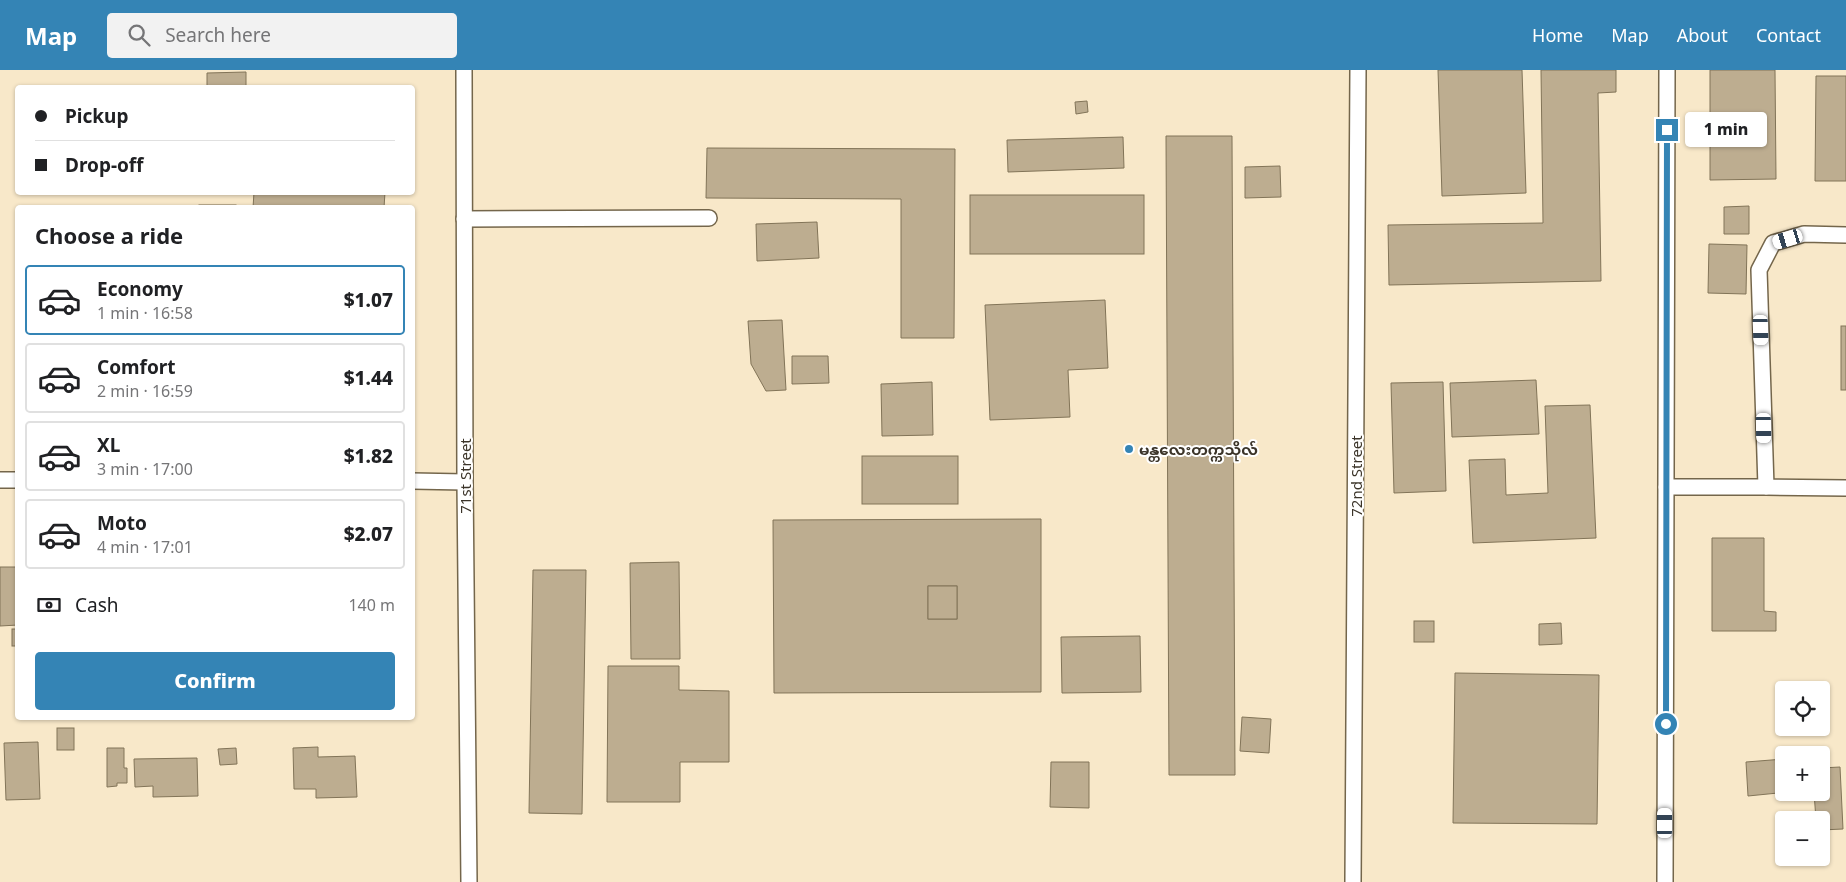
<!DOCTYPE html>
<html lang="en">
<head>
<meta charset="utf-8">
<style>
  body { margin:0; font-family:"Noto Sans","Noto Sans Myanmar",sans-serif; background:#f2f2f2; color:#202124; height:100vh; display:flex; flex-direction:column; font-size:19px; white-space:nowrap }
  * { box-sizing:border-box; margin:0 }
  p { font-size:16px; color:#757577 }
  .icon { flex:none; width:28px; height:28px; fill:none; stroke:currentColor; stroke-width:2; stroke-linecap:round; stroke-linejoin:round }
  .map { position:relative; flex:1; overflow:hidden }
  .drawer { position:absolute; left:15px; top:135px; width:400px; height:515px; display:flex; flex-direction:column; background:#fff; border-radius:5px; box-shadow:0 1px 4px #0004 }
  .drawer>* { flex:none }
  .banner { position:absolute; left:15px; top:15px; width:400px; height:110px; border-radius:5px; box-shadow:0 1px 4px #0004; display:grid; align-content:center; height:110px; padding:0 20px; background:#fff }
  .controls { position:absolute; left:1775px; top:611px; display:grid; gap:10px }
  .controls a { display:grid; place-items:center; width:55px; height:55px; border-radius:5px; background:#fff; box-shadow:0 1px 4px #0004; font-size:25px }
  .end { position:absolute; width:22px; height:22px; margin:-11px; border:6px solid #3484b5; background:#fff; box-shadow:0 0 0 2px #fff }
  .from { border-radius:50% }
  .bubble { position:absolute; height:35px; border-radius:5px; background:#fff; box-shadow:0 1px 4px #0004; font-size:16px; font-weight:800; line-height:35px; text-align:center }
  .car { position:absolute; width:15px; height:30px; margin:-15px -8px; border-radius:6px; box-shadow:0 0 4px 1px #0007; background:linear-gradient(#fff 24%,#345 0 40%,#fff 0 76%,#345 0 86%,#fff 0) }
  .banner b { display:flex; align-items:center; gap:18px; height:48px; font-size:19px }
  .banner b+b { border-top:1px solid #e0e0e0 }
  .banner i { width:12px; height:12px; background:#202124 }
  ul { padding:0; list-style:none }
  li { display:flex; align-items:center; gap:15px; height:70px; margin:0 10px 8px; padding:0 10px; border:2px solid #e0e0e0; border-radius:5px }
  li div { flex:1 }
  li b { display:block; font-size:19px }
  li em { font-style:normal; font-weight:800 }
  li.current { border-color:#3484b5 }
  li>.icon { width:45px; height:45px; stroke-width:1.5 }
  h2 { padding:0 20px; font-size:22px; line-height:60px }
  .pay { display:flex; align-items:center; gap:12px; height:55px; padding:0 20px; font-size:19px }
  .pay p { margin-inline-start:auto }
  .action { display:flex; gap:10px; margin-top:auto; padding:10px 20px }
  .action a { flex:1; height:58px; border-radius:5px; background:#3484b5; color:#fff; font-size:20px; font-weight:800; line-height:58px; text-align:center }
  header { display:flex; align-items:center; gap:30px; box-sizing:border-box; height:70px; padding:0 25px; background:#3484b5; color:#fff }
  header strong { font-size:24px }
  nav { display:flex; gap:28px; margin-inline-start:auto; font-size:18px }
  .search { width:350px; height:45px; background:#f2f2f2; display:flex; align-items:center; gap:12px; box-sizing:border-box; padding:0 18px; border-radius:5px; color:#757577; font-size:19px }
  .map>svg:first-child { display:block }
  .building { fill:#bdad90; stroke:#827458; fill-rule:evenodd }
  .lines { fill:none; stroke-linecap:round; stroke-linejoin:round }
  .lane-casing { stroke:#74664b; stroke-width:18 }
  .lane { stroke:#fff; stroke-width:15 }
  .route { stroke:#3484b5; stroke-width:6 }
  .poi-dot { fill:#3484b5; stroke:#fff; stroke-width:2 }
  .labels { text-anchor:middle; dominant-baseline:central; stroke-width:4; stroke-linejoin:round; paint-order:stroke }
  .poi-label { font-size:15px; font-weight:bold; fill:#3b3429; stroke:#fff; text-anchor:start }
  .street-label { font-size:15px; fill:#3b3429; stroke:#fff }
</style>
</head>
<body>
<header>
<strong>Map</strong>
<div class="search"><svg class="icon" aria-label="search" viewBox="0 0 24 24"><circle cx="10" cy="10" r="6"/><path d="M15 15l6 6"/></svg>Search here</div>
<nav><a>Home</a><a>Map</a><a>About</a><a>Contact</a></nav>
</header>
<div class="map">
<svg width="1846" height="812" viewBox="0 0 1846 812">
  <rect width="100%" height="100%" fill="#f8e8c9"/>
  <g class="building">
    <path d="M1438,0h84l4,123 -84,3z"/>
    <path d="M1541,0h75v22l-18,1 3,188 -212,4 -1,-60 155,-2z"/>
    <path d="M1710,0h65l1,109 -66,1z"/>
    <path d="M246,2v16h-39v-15z"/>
    <path d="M1816,6h30v105h-31z"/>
    <path d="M1087,31l1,11 -12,2 -1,-12z"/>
    <path d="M1166,66h66l3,639h-66z"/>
    <path d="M1123,67l1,31 -116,4 -1,-32z"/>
    <path d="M707,78l248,1 -1,189h-53v-139l-195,-1z"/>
    <path d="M1280,96l1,31 -36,1v-31z"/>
    <path d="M254,122h131l-1,16h-131z"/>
    <rect x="970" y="125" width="174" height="59"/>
    <rect x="199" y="135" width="37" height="3"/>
    <path d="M1749,136v28h-25v-27z"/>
    <path d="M817,152l2,36 -62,3 -1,-37z"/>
    <path d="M1709,174l38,1 -1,49 -38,-1z"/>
    <path d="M1105,230l3,68 -40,2 2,47 -80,3 -5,-115z"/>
    <path d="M782,250l4,70 -20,1 -15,-27 -3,-43z"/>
    <rect x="1841" y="256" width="5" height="64"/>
    <path d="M792,286h36l1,27 -37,1z"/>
    <path d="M1536,310l3,54 -87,3 -2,-54z"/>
    <path d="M932,312l1,53 -51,1 -1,-52z"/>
    <path d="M1443,312l3,109 -52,2 -3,-110z"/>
    <path d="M1590,335l6,133 -123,5 -4,-83 36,-1 1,36 42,-2 -3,-87z"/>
    <rect x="862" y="386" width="96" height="48"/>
    <path d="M1041,449v173l-267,1 -1,-173zM928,516h29v33h-29z"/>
    <path d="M1712,468h52v73l12,1v19h-64z"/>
    <path d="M679,492l1,97h-49l-1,-96z"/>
    <path d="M0,497h18v58l-18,1z"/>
    <path d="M533,500h53l-4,244 -53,-1z"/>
    <rect x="928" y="516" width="29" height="33"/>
    <rect x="1414" y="551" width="20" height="21"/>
    <path d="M1561,553l1,21 -23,1v-21z"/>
    <rect x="12" y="559" width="6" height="17"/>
    <path d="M1140,566l1,56 -79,1 -1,-56z"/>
    <path d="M608,596h71v24l50,1v71h-49v40h-73z"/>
    <path d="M1455,603l144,2 -2,149 -144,-1z"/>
    <path d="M1242,647l29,2 -2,34 -29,-2z"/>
    <rect x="57" y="658" width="17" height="22"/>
    <path d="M38,672l2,57 -34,1 -2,-57z"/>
    <path d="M318,677v10l37,-1 2,41 -41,1v-9h-22l-1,-41z"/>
    <path d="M107,678h17v20h3v15h-10v3l-10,1z"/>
    <path d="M236,678l1,16 -17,1 -2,-16z"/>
    <path d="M197,688l1,38 -45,1v-11l-18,1 -1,-28z"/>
    <path d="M1784,689v33h4l-40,4 -2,-34z"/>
    <path d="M1051,692h38v46l-39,-1z"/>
    <path d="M1840,697l3,62 -22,1v-10h-5l-2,-28h7v-24z"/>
  </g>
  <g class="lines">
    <defs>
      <g id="lane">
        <path d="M464,0l1,412 4,400"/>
        <path d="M464,149l245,-1"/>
        <path d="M1846,165l-42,-1 -31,9 -14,27 7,217 80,1"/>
        <path d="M0,410h18"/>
        <path d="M412,411l53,1"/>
        <path d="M1666,417h100"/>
        <path d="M1353,812l5,-812"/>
        <path d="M1665,812l2,-812"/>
      </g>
    </defs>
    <use href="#lane" class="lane-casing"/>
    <use href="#lane" class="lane"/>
  </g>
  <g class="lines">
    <path class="route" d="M1666,654l1,-594"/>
  </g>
  <circle class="poi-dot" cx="1129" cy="379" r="5"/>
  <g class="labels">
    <g class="poi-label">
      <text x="1139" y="379">မန္တလေးတက္ကသိုလ်</text>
    </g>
    <g class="street-label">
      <text transform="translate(465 406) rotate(-90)">71st Street</text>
      <text transform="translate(1356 406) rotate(-90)">72nd Street</text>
    </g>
  </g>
</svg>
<div class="controls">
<a><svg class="icon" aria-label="locate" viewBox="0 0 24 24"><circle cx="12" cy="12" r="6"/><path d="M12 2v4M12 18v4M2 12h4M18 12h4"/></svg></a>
<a>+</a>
<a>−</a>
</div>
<i class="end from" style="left:1666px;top:654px"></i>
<i class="end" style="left:1667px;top:60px"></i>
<div class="bubble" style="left:1685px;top:42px;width:82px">1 min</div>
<i class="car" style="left:1788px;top:169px;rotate:253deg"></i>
<i class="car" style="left:1761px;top:260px;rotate:178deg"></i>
<i class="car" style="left:1764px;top:358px;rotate:179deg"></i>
<i class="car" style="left:1665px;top:753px;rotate:0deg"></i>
<div class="banner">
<b><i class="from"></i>Pickup</b>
<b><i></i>Drop-off</b>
</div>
<section class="drawer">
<h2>Choose a ride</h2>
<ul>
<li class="current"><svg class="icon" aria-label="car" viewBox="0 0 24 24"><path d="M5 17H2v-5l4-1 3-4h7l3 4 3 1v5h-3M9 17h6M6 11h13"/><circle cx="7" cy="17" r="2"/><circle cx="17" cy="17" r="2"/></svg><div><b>Economy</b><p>1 min · 16:58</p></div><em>$1.07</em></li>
<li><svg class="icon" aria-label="car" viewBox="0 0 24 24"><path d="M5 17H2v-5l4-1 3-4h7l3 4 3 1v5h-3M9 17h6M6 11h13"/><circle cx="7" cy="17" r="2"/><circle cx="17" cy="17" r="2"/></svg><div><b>Comfort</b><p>2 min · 16:59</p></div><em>$1.44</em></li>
<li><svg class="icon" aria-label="car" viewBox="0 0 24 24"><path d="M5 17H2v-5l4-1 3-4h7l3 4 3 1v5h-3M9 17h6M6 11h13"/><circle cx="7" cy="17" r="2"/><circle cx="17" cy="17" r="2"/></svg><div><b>XL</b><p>3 min · 17:00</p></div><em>$1.82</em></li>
<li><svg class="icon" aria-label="car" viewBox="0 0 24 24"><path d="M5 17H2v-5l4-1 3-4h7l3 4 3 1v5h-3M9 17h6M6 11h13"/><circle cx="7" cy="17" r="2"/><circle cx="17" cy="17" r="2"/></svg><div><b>Moto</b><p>4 min · 17:01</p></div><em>$2.07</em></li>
</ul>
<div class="pay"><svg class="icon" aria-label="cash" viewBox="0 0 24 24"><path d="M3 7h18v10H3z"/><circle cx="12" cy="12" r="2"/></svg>Cash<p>140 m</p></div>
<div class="action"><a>Confirm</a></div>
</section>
</div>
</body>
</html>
